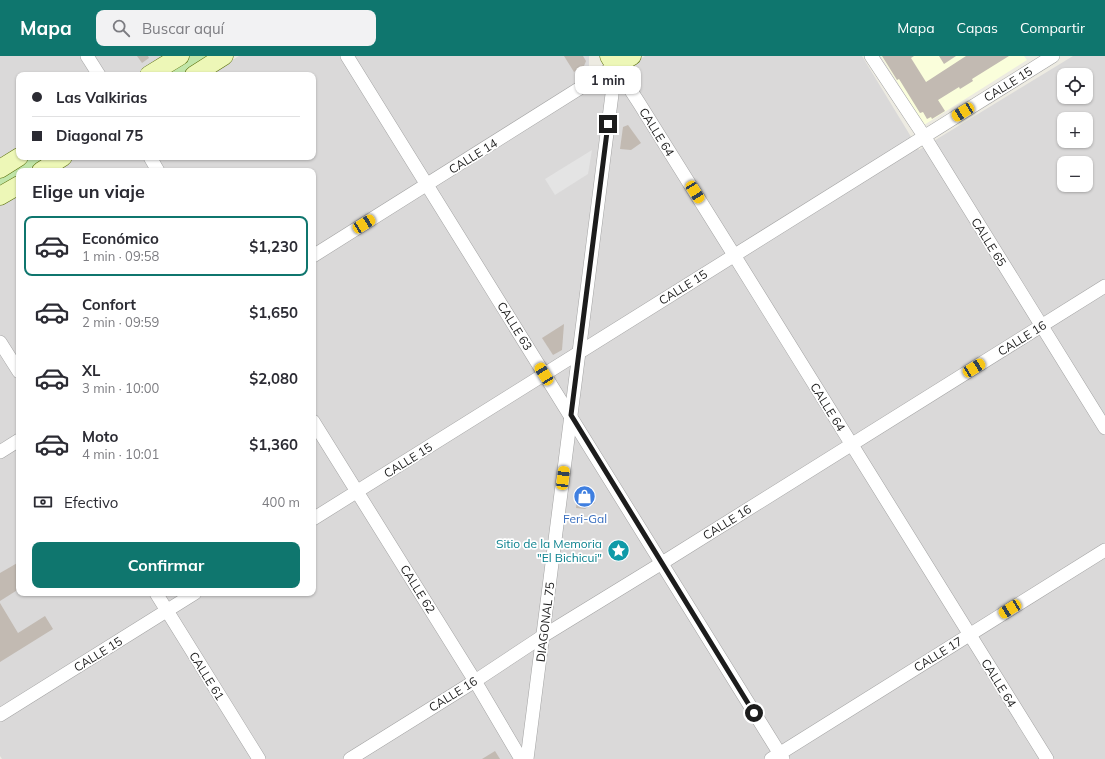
<!DOCTYPE html>
<html lang="es">
<head>
<meta charset="utf-8">
<style>
  body { margin:0; font-family:Mulish,sans-serif; background:#f2f2f3; color:#2b2b33; height:100vh; display:flex; flex-direction:column; font-size:15px; white-space:nowrap }
  * { box-sizing:border-box; margin:0 }
  p { font-size:13px; color:#7c7c81 }
  .icon { flex:none; width:22px; height:22px; fill:none; stroke:currentColor; stroke-width:2; stroke-linecap:round; stroke-linejoin:round }
  .map { position:relative; flex:1; overflow:hidden }
  .drawer { position:absolute; left:16px; top:112px; width:300px; height:428px; display:flex; flex-direction:column; background:#fff; border-radius:8px; box-shadow:0 1px 3px #0004 }
  .drawer>* { flex:none }
  .top-card { position:absolute; left:16px; top:16px; width:300px; height:88px; border-radius:8px; box-shadow:0 1px 3px #0004; display:grid; align-content:center; height:88px; padding:0 16px; background:#fff }
  .controls { position:absolute; left:1057px; top:12px; display:grid; gap:8px }
  .controls a { display:grid; place-items:center; width:36px; height:36px; border-radius:8px; background:#fff; box-shadow:0 1px 3px #0004; font-size:20px }
  .end { position:absolute; width:18px; height:18px; margin:-9px; border:5px solid #1c1c1c; background:#fff; box-shadow:0 0 0 2px #fff }
  .from { border-radius:50% }
  .bubble { position:absolute; height:28px; border-radius:8px; background:#fff; box-shadow:0 1px 3px #0004; font-size:13px; font-weight:700; line-height:28px; text-align:center }
  .car { position:absolute; width:12px; height:24px; margin:-12px -6px; border-radius:5px; box-shadow:0 0 3px 1px #0007; background:linear-gradient(#f5c518 24%,#345 0 40%,#f5c518 0 76%,#345 0 86%,#f5c518 0) }
  .top-card b { display:flex; align-items:center; gap:14px; height:38px; font-size:15px }
  .top-card b+b { border-top:1px solid #e1e1e2 }
  .top-card i { width:10px; height:10px; background:#2b2b33 }
  ul { padding:0; list-style:none }
  li { display:flex; align-items:center; gap:12px; height:60px; margin:0 8px 6px; padding:0 8px; border:2px solid transparent; border-radius:8px }
  li div { flex:1 }
  li b { display:block; font-size:15px }
  li em { font-style:normal; font-weight:700 }
  li.active { border-color:#0f766e }
  li>.icon { width:36px; height:36px; stroke-width:1.5 }
  h2 { padding:0 16px; font-size:18px; line-height:48px }
  .pay { display:flex; align-items:center; gap:10px; height:44px; padding:0 16px; font-size:15px }
  .pay p { margin-inline-start:auto }
  .button { display:flex; gap:8px; margin-top:auto; padding:8px 16px }
  .button a { flex:1; height:46px; border-radius:8px; background:#0f766e; color:#fff; font-size:16px; font-weight:700; line-height:46px; text-align:center }
  header { display:flex; align-items:center; gap:24px; box-sizing:border-box; height:56px; padding:0 20px; background:#0f766e; color:#fff }
  header strong { font-size:19px }
  nav { display:flex; gap:22px; margin-inline-start:auto; font-size:14px }
  .search { width:280px; height:36px; background:#f2f2f3; display:flex; align-items:center; gap:10px; box-sizing:border-box; padding:0 14px; border-radius:8px; color:#7c7c81; font-size:15px }
  .map>svg:first-child { display:block }
  .residential { fill:#dad9d9; fill-rule:evenodd }
  .education { fill:#fafedb }
  .grass { fill:#c1e6a9 }
  .parking { fill:#e4e4e4 }
  .building { fill:#c2bab2 }
  .lines { fill:none; stroke-linecap:round; stroke-linejoin:round }
  .street-casing { stroke:#a3a3a3; stroke-width:14 }
  .secondary-casing { stroke:#586e09; stroke-width:19 }
  .street { stroke:#fff; stroke-width:13 }
  .secondary { stroke:#edf7b7; stroke-width:18 }
  .route { stroke:#1c1c1c; stroke-width:5 }
  .labels { text-anchor:middle; dominant-baseline:central; stroke-width:3.5; stroke-linejoin:round; paint-order:stroke }
  .street-label { font-size:12px; fill:#1c1c1c; stroke:#fff }
  .shop-label { font-size:12px; fill:#366cbe; stroke:#fff }
  .culture-label { font-size:12px; fill:#0d838f; stroke:#fff; text-anchor:end }
</style>
</head>
<body>
<header>
<strong>Mapa</strong>
<div class="search"><svg class="icon" aria-label="search" viewBox="0 0 24 24"><circle cx="10" cy="10" r="6"/><path d="M15 15l6 6"/></svg>Buscar aquí</div>
<nav><a>Mapa</a><a>Capas</a><a>Compartir</a></nav>
</header>
<div class="map">
<svg width="1105" height="703" viewBox="0 0 1105 703">
  <rect width="100%" height="100%" fill="#edebe2"/>
  <g class="residential">
    <path d="M0,0h171l-31,19h-121v76l-19,11z"/>
    <path d="M239,0h350v11l9,17 47,-28h217l57,94 154,-94h32v703h-1103l-2,-3v-551l19,-12v400h294v-422h-259l23,-14h236v-82h-105zM1064,19h22v22h-22zM1064,63h22v22h-22zM1064,107h22v22h-22z"/>
  </g>
  <path class="education" d="M881,0h143l3,4 -103,65z"/>
  <g class="grass">
    <path d="M188,0h23l-30,19h-23z"/>
    <path d="M25,101h23l-22,14h-7v4l-19,12v-14z"/>
  </g>
  <path class="parking" d="M592,94l-4,24 -33,21 -10,-16z"/>
  <g class="building">
    <path d="M137,0h11l1,2 -7,5z"/>
    <path d="M564,0h19l3,5 -2,5 -10,6z"/>
    <path d="M882,0h32l-3,2 15,24 40,-26h43l-37,23 1,2 -13,8 -1,-2 -21,13 7,11 -13,8 -1,-2 -4,2 -4,-7 -3,1 -21,-34 -2,1z"/>
    <path d="M939,0h17l-12,8z"/>
    <path d="M628,69l13,18 -10,7 -11,-1 3,-22z"/>
    <path d="M564,268l-2,26 -9,5 -11,-17z"/>
    <path d="M587,432l8,15 -10,6 -9,-1 2,-16z"/>
    <path d="M19,506v27l-19,12v-28z"/>
    <path d="M0,547l18,30 27,-17 8,13 -53,33z"/>
    <path d="M495,695l5,8h-18z"/>
  </g>
  <g class="lines">
    <defs>
      <g id="street">
        <path d="M87,0l12,19"/>
        <path d="M347,0l436,703"/>
        <path d="M871,0l53,80 181,292"/>
        <path d="M615,10l24,37 95,152 313,504"/>
        <path d="M150,101l8,14"/>
        <path d="M313,200l302,-190"/>
        <path d="M0,286l19,30"/>
        <path d="M313,365l162,260 46,78"/>
        <path d="M0,396l19,-12"/>
        <path d="M313,463l740,-463"/>
        <path d="M156,537l103,166"/>
        <path d="M0,659l195,-122"/>
        <path d="M350,703l125,-78 68,-45 119,-73 443,-277"/>
        <path d="M527,703l89,-696"/>
        <path d="M771,703l334,-209"/>
      </g>
      <g id="secondary">
        <path d="M609,0l6,10 17,-10"/>
        <path d="M149,19l31,-19"/>
        <path d="M194,19l30,-19"/>
        <path d="M0,113l19,-12"/>
        <path d="M41,115l22,-14"/>
        <path d="M0,140l19,-11"/>
      </g>
    </defs>
    <use href="#street" class="street-casing"/>
    <use href="#secondary" class="secondary-casing"/>
    <use href="#street" class="street"/>
    <use href="#secondary" class="secondary"/>
  </g>
  <g class="lines">
    <path class="route" d="M608,68l-37,291 183,298"/>
  </g>
  <defs>
    <symbol id="shop-disc" viewBox="-11 -11 22 22"><circle r="9.5" fill="#3f7fe0" stroke="#fff"/><path d="M-5-2.5h2.3a2.7 3.5 0 0 1 5.4 0H5L5.5 6h-11ZM-1.5-2.5h3a1.5 2.3 0 0 0-3 0Z" fill="#fff"/></symbol>
    <symbol id="sight-disc" viewBox="-11 -11 22 22"><circle r="9.5" fill="#0f9aa8" stroke="#fff"/><path d="M0-6L1.8-2.2L6-1.7L2.9 1.2L3.7 5.4L0 3.3L-3.7 5.4L-2.9 1.2L-6-1.7L-1.8-2.2Z" fill="#fff"/></symbol>
  </defs>
  <g fill-rule="evenodd">
    <use href="#shop-disc" x="572" y="428" width="25" height="25"/>
    <use href="#sight-disc" x="606" y="482" width="25" height="25"/>
  </g>
  <g class="labels">
    <g class="street-label">
      <text transform="translate(1008 28) rotate(-32)">CALLE 15</text>
      <text transform="translate(657 76) rotate(58)">CALLE 64</text>
      <text transform="translate(473 100) rotate(-32)">CALLE 14</text>
      <text transform="translate(989 186) rotate(58)">CALLE 65</text>
      <text transform="translate(683 231) rotate(-32)">CALLE 15</text>
      <text transform="translate(515 270) rotate(58)">CALLE 63</text>
      <text transform="translate(1022 282) rotate(-32)">CALLE 16</text>
      <text transform="translate(828 351) rotate(58)">CALLE 64</text>
      <text transform="translate(408 404) rotate(-32)">CALLE 15</text>
      <text transform="translate(727 466) rotate(-32)">CALLE 16</text>
      <text transform="translate(418 533) rotate(58)">CALLE 62</text>
      <text transform="translate(545 566) rotate(-83)">DIAGONAL 75</text>
      <text transform="translate(98 598) rotate(-32)">CALLE 15</text>
      <text transform="translate(938 598) rotate(-32)">CALLE 17</text>
      <text transform="translate(207 620) rotate(58)">CALLE 61</text>
      <text transform="translate(999 627) rotate(58)">CALLE 64</text>
      <text transform="translate(453 638) rotate(-32)">CALLE 16</text>
    </g>
    <g class="shop-label">
      <text x="585" y="462">Feri-Gal</text>
    </g>
    <g class="culture-label">
      <text x="602" y="487">Sitio de la Memoria<tspan x="602" dy="14">"El Bichicui"</tspan></text>
    </g>
  </g>
</svg>
<div class="controls">
<a><svg class="icon" aria-label="locate" viewBox="0 0 24 24"><circle cx="12" cy="12" r="6"/><path d="M12 2v4M12 18v4M2 12h4M18 12h4"/></svg></a>
<a>+</a>
<a>−</a>
</div>
<i class="end from" style="left:754px;top:657px"></i>
<i class="end" style="left:608px;top:68px"></i>
<div class="bubble" style="left:575px;top:10px;width:66px">1 min</div>
<i class="car" style="left:963px;top:56px;rotate:238deg"></i>
<i class="car" style="left:695px;top:136px;rotate:148deg"></i>
<i class="car" style="left:364px;top:168px;rotate:58deg"></i>
<i class="car" style="left:974px;top:312px;rotate:58deg"></i>
<i class="car" style="left:544px;top:318px;rotate:328deg"></i>
<i class="car" style="left:563px;top:422px;rotate:7deg"></i>
<i class="car" style="left:1010px;top:553px;rotate:238deg"></i>
<div class="top-card">
<b><i class="from"></i>Las Valkirias</b>
<b><i></i>Diagonal 75</b>
</div>
<section class="drawer">
<h2>Elige un viaje</h2>
<ul>
<li class="active"><svg class="icon" aria-label="car" viewBox="0 0 24 24"><path d="M5 17H2v-5l4-1 3-4h7l3 4 3 1v5h-3M9 17h6M6 11h13"/><circle cx="7" cy="17" r="2"/><circle cx="17" cy="17" r="2"/></svg><div><b>Económico</b><p>1 min · 09:58</p></div><em>$1,230</em></li>
<li><svg class="icon" aria-label="car" viewBox="0 0 24 24"><path d="M5 17H2v-5l4-1 3-4h7l3 4 3 1v5h-3M9 17h6M6 11h13"/><circle cx="7" cy="17" r="2"/><circle cx="17" cy="17" r="2"/></svg><div><b>Confort</b><p>2 min · 09:59</p></div><em>$1,650</em></li>
<li><svg class="icon" aria-label="car" viewBox="0 0 24 24"><path d="M5 17H2v-5l4-1 3-4h7l3 4 3 1v5h-3M9 17h6M6 11h13"/><circle cx="7" cy="17" r="2"/><circle cx="17" cy="17" r="2"/></svg><div><b>XL</b><p>3 min · 10:00</p></div><em>$2,080</em></li>
<li><svg class="icon" aria-label="car" viewBox="0 0 24 24"><path d="M5 17H2v-5l4-1 3-4h7l3 4 3 1v5h-3M9 17h6M6 11h13"/><circle cx="7" cy="17" r="2"/><circle cx="17" cy="17" r="2"/></svg><div><b>Moto</b><p>4 min · 10:01</p></div><em>$1,360</em></li>
</ul>
<div class="pay"><svg class="icon" aria-label="cash" viewBox="0 0 24 24"><path d="M3 7h18v10H3z"/><circle cx="12" cy="12" r="2"/></svg>Efectivo<p>400 m</p></div>
<div class="button"><a>Confirmar</a></div>
</section>
</div>
</body>
</html>
